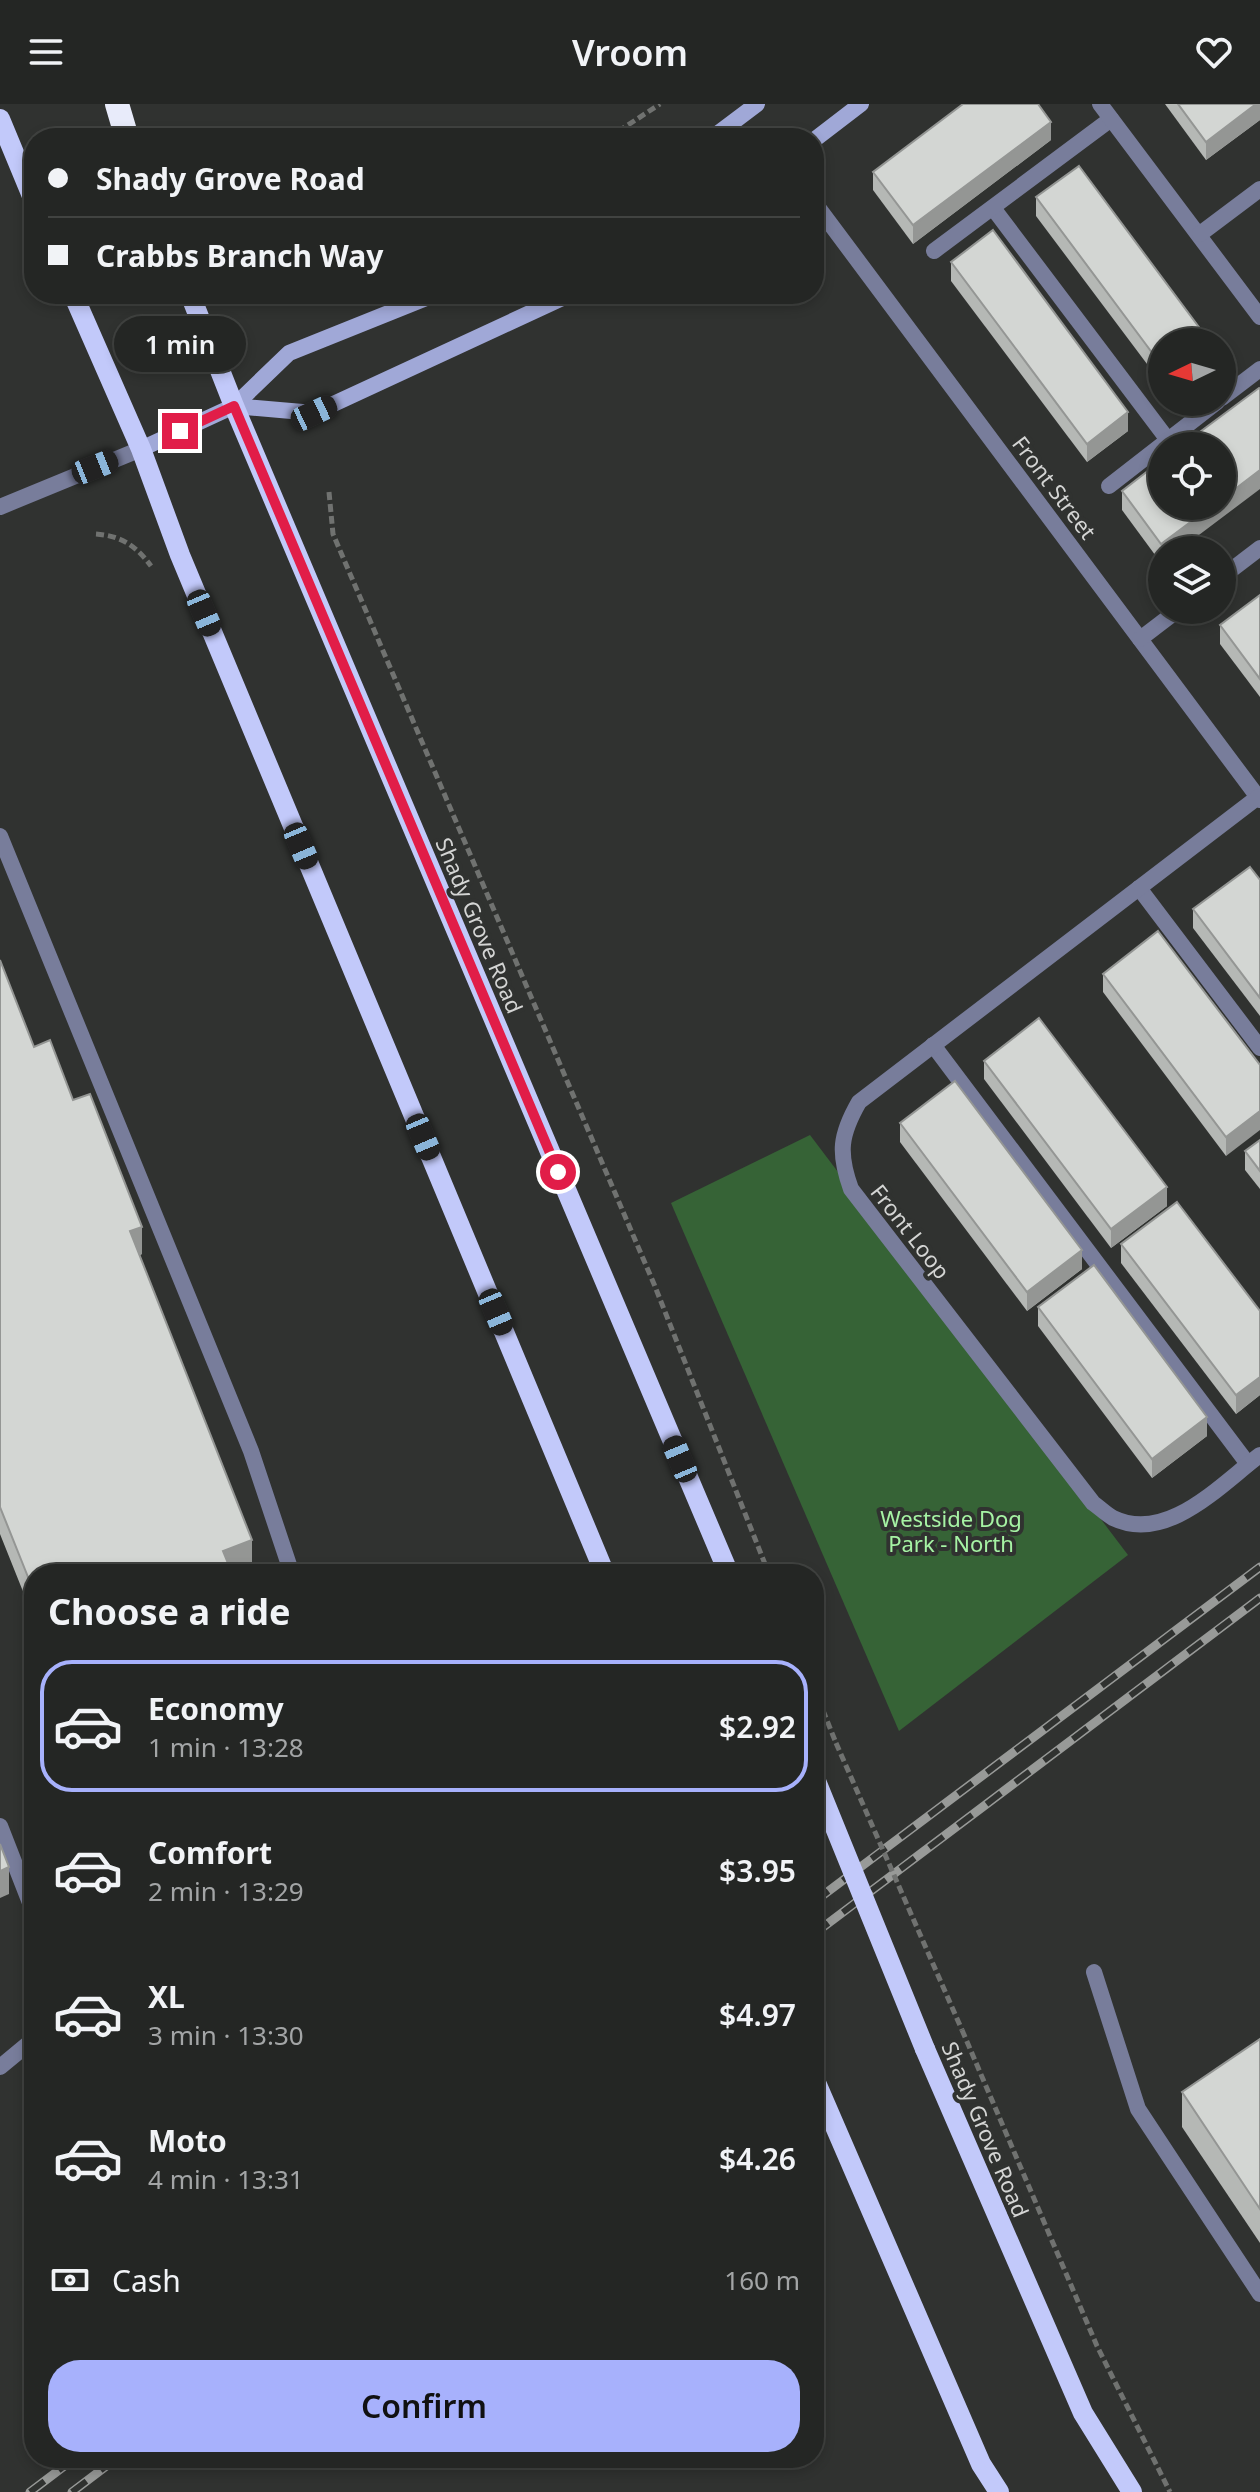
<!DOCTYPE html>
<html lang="en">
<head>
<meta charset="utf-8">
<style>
  body { margin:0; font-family:"Noto Sans",sans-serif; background:#303231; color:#f1f3f6; height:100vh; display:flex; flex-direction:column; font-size:30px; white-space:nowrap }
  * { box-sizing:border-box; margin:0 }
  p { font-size:26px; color:#a3a5a6 }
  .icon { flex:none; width:44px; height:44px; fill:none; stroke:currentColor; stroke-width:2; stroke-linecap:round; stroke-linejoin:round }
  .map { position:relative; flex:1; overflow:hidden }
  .sheet { position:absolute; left:24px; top:1460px; width:800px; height:904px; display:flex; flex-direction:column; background:#242624; border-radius:32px; box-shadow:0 4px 12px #0003,0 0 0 2px #414341 }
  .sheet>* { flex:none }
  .banner { position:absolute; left:24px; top:24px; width:800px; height:176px; border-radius:32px; box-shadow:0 4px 12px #0003,0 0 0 2px #414341; display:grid; align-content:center; height:176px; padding:0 24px; background:#242624 }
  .needle { width:52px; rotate:265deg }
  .tools { position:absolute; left:1148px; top:224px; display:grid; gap:16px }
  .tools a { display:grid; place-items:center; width:88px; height:88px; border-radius:50%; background:#242624; box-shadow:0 4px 12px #0003,0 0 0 2px #414341; font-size:40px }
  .end { position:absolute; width:36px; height:36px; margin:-18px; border:10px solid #e11d48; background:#fff; box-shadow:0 0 0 4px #fff }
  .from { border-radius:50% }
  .bubble { position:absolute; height:56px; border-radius:28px; background:#242624; box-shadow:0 4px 12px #0003,0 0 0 2px #414341; font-size:26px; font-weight:600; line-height:56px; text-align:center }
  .car { position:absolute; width:24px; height:48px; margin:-24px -12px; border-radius:10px; box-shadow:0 0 6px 2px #0007; background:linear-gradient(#222 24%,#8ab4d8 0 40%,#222 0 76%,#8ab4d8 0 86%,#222 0) }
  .banner b { display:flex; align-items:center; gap:28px; height:76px; font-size:30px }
  .banner b+b { border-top:2px solid #414341 }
  .banner i { width:20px; height:20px; background:#f1f3f6 }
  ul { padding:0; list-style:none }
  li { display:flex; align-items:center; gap:24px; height:132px; margin:0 16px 12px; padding:0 8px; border:4px solid transparent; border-radius:32px }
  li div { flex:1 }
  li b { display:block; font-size:30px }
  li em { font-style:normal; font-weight:600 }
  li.active { border-color:#a7b1fc }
  li>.icon { width:72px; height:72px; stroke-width:1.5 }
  h2 { padding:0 24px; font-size:36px; line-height:96px }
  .pay { display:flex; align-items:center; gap:20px; height:88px; padding:0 24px; font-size:30px }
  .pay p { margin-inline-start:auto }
  .button { display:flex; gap:16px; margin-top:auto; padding:16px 24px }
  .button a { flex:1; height:92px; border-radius:32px; background:#a7b1fc; color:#111; font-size:32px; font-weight:600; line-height:92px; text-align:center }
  header { display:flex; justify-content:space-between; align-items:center; height:104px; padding:0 24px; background:#242624; font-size:36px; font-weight:600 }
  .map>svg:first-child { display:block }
  .green { fill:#366336 }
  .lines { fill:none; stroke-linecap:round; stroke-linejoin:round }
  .path { stroke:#707270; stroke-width:5; stroke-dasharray:8 4; stroke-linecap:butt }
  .service { stroke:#787d9b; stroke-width:16 }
  .minor { stroke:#787d9b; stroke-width:16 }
  .secondary { stroke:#a0a8d7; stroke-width:16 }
  .primary { stroke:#c2c9fa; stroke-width:20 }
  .motorway { stroke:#e8ebfa; stroke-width:24 }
  .rail-casing { stroke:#989a98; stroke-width:9 }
  .rail { stroke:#303230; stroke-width:6; stroke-dasharray:18; stroke-linecap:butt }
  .path-bridge { stroke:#707270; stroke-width:5; stroke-dasharray:8 4; stroke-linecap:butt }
  .primary-bridge { stroke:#c2c9fa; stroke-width:20 }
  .wall { fill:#b5b8b5 }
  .shaded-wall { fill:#949694 }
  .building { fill:#d3d6d3; stroke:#949694; stroke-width:2 }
  .route { stroke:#e11d48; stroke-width:10 }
  .labels { text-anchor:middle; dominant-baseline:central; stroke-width:8; stroke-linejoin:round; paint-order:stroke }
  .street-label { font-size:22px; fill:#d4d5d4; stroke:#303230 }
  .park-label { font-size:22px; fill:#a6f3a4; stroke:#303230 }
</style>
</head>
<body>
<header><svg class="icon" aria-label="menu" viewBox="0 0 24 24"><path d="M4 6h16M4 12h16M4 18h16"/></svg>Vroom<svg class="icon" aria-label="heart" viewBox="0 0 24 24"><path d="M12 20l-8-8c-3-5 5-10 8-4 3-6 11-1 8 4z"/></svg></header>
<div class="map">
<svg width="1260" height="2388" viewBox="0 0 1260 2388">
  <rect width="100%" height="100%" fill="#303230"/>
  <path class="green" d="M810,1031l318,420 -229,176 -228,-528z"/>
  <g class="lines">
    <g class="path">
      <path d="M608,34l52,-34"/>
      <path d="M329,388l4,42 321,750 115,290"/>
      <path d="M96,430c26,2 40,12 55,32"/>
      <path d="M814,1584l22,55"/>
      <path d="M962,1926l135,316 73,146"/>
    </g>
    <g class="service">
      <path d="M993,104l175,232"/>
      <path d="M934,147l177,-132"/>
      <path d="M1222,294l38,-29"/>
      <path d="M1109,382l108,-84"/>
      <path d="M0,732l251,615 41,123"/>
      <path d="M1139,784l121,160"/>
      <path d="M933,941l315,419"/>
      <path d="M0,1722l34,87"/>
      <path d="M1094,1868l44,137 122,185"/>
      <path d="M0,1963l34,-28"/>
    </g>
    <g class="minor">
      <path d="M1100,0l160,213"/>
      <path d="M814,98l446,598"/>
      <path d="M1200,130l60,-45"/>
      <path d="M0,403l141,-58"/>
      <path d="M1222,473l38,-29"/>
      <path d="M1140,535l38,-29"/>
      <path d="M1258,693l-399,305c-19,33 -21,51 -8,87l242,314c7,5 13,11 20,15 54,26 107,-33 147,-63"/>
    </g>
    <g class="secondary">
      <path d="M712,34l45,-34"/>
      <path d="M814,36l47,-36"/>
      <path d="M234,302l80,7 257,-119"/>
      <path d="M141,345l93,-43 55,-53 147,-59"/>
    </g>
    <g class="primary">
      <path d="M0,15l34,82"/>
      <path d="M73,190l68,155 39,106 425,1019"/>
      <path d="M190,190l44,112 495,1168"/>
      <path d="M925,1945l158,364 49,79"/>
      <path d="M814,1974l167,386 18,28"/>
    </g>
    <path class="motorway" d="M117,0l10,34"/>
    <defs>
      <g id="rail">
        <path d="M814,1798l446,-335"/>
        <path d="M814,1830l446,-336"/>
        <path d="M30,2388l45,-34"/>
        <path d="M72,2388l45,-34"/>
      </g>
    </defs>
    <use href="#rail" class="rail-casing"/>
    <use href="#rail" class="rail"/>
    <path class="path-bridge" d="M836,1639l126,287"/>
    <path class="primary-bridge" d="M814,1672l111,273"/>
  </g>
  <g class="wall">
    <path d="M1165,0h95v16l-54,40z"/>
    <path d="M1051,36l-138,104 -40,-54v-18z"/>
    <path d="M1036,93l126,145v42l-126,-168z"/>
    <path d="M951,158l177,169 -41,31 -136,-181z"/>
    <path d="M1162,356v103h-1l-39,-53v-19z"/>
    <path d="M1260,491v102l-40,-53v-19z"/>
    <path d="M1260,776v136l-67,-88v-19z"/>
    <path d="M0,856l34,87 39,53 69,154 -2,1 112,312 -218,7v45l-34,-85z"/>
    <path d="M1103,870l157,91 -34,91 -123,-164z"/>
    <path d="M984,957l183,145 -56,42 -127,-169z"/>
    <path d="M900,1019l182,146 -55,42 -127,-169z"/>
    <path d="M1260,1036v49l-15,-19v-19z"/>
    <path d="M1121,1140l139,67v84l-24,19 -115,-151z"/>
    <path d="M1038,1203l169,129 -55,42 -114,-152z"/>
    <path d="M1260,1935v204l-78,-116v-35z"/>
  </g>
  <g class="shaded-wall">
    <path d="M1256,0h4v16l-54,40v-18z"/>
    <path d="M1051,18v18l-138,104v-19z"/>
    <path d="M1128,308v19l-41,31v-18z"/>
    <path d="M1260,366v19l-81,61h-17l-1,13v-19l51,-38h10v-7z"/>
    <path d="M1260,1007v19l-34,26v-19z"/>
    <path d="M1167,1083v19l-56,42v-19z"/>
    <path d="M142,1123v27l-12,4v-27z"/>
    <path d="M1082,1146v19l-55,42v-19z"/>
    <path d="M1260,1273v18l-24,19v-19z"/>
    <path d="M1207,1313v19l-55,42v-19z"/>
    <path d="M252,1436v27l-18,7h-20l9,-23z"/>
    <path d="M9,1763v27l-9,4v-27z"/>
  </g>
  <g class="building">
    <path d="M963,0h75l13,18 -138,103 -40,-53z"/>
    <path d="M1178,0h78l-50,38z"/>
    <path d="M1079,62l131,176h-48v24l-126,-169z"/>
    <path d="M993,126l135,182 -41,32 -136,-182z"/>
    <path d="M1259,284l1,1v81l-38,29v-53h-41z"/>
    <path d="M1162,356v46h50l-51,38 -39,-53z"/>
    <path d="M1260,491v84l-40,-54z"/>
    <path d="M1250,763l10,13v118l-67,-89z"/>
    <path d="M1158,827l102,134v46l-34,26 -123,-163z"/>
    <path d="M0,856l34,87 16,-7 23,60 17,-6 52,133 -12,4 122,309 -29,11 7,17 -16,6h-180v18l-34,-85z"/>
    <path d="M1039,914l128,169 -56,42 -127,-168z"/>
    <path d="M955,977l127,169 -55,42 -127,-169z"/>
    <path d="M1260,1036v31l-15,-20z"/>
    <path d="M1177,1098l83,109v66l-24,18 -115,-151z"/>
    <path d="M1094,1161l113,152 -55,42 -114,-152z"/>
    <path d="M0,1740l9,23 -9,4z"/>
    <path d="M1260,1935v170l-78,-117z"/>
  </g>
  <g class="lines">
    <path class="route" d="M180,327l54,-25 324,766"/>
  </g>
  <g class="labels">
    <g class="street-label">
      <text transform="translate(1055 383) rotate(53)">Front Street</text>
      <text transform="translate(480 821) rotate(67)">Shady Grove Road</text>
      <text transform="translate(911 1127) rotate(52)">Front Loop</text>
      <text transform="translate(986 2025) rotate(67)">Shady Grove Road</text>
    </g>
    <g class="park-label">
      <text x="951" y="1414">Westside Dog<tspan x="951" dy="25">Park - North</tspan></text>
    </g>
  </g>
</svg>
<div class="tools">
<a><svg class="needle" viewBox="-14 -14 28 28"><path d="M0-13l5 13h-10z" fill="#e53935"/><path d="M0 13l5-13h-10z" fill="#a3a5a6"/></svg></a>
<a><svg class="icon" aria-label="locate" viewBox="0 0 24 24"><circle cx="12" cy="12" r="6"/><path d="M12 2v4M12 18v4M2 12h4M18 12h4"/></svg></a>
<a><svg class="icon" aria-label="layers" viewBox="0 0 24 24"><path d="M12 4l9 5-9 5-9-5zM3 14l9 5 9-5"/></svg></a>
</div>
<i class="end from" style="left:558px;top:1068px"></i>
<i class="end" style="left:180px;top:327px"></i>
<div class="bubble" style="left:114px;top:212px;width:132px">1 min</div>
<i class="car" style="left:314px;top:309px;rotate:65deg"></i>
<i class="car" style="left:95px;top:363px;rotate:68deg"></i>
<i class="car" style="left:204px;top:509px;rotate:157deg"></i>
<i class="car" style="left:301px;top:742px;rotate:157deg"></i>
<i class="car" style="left:423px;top:1033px;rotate:157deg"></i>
<i class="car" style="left:496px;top:1208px;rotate:157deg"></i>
<i class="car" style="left:680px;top:1355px;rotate:337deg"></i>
<div class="banner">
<b><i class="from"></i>Shady Grove Road</b>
<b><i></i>Crabbs Branch Way</b>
</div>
<section class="sheet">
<h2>Choose a ride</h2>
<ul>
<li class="active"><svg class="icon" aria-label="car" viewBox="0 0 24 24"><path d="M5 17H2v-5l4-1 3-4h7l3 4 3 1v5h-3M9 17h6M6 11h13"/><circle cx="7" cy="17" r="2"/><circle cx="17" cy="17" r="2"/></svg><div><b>Economy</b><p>1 min · 13:28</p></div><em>$2.92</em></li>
<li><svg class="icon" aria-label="car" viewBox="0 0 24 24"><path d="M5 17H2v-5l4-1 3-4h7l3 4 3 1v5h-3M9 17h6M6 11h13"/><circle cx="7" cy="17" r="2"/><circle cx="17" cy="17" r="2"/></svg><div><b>Comfort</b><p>2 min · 13:29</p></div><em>$3.95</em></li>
<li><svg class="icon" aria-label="car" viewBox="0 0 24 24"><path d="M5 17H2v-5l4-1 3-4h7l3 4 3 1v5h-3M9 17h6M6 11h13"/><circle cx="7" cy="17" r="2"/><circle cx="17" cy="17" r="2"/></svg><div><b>XL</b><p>3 min · 13:30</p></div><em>$4.97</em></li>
<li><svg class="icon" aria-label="car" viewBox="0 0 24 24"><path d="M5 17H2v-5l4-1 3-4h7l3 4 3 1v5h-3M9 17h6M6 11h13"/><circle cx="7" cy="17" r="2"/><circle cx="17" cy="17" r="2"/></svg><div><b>Moto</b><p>4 min · 13:31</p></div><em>$4.26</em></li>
</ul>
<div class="pay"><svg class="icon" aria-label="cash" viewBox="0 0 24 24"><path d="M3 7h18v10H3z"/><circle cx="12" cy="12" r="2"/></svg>Cash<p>160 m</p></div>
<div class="button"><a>Confirm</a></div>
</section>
</div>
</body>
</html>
